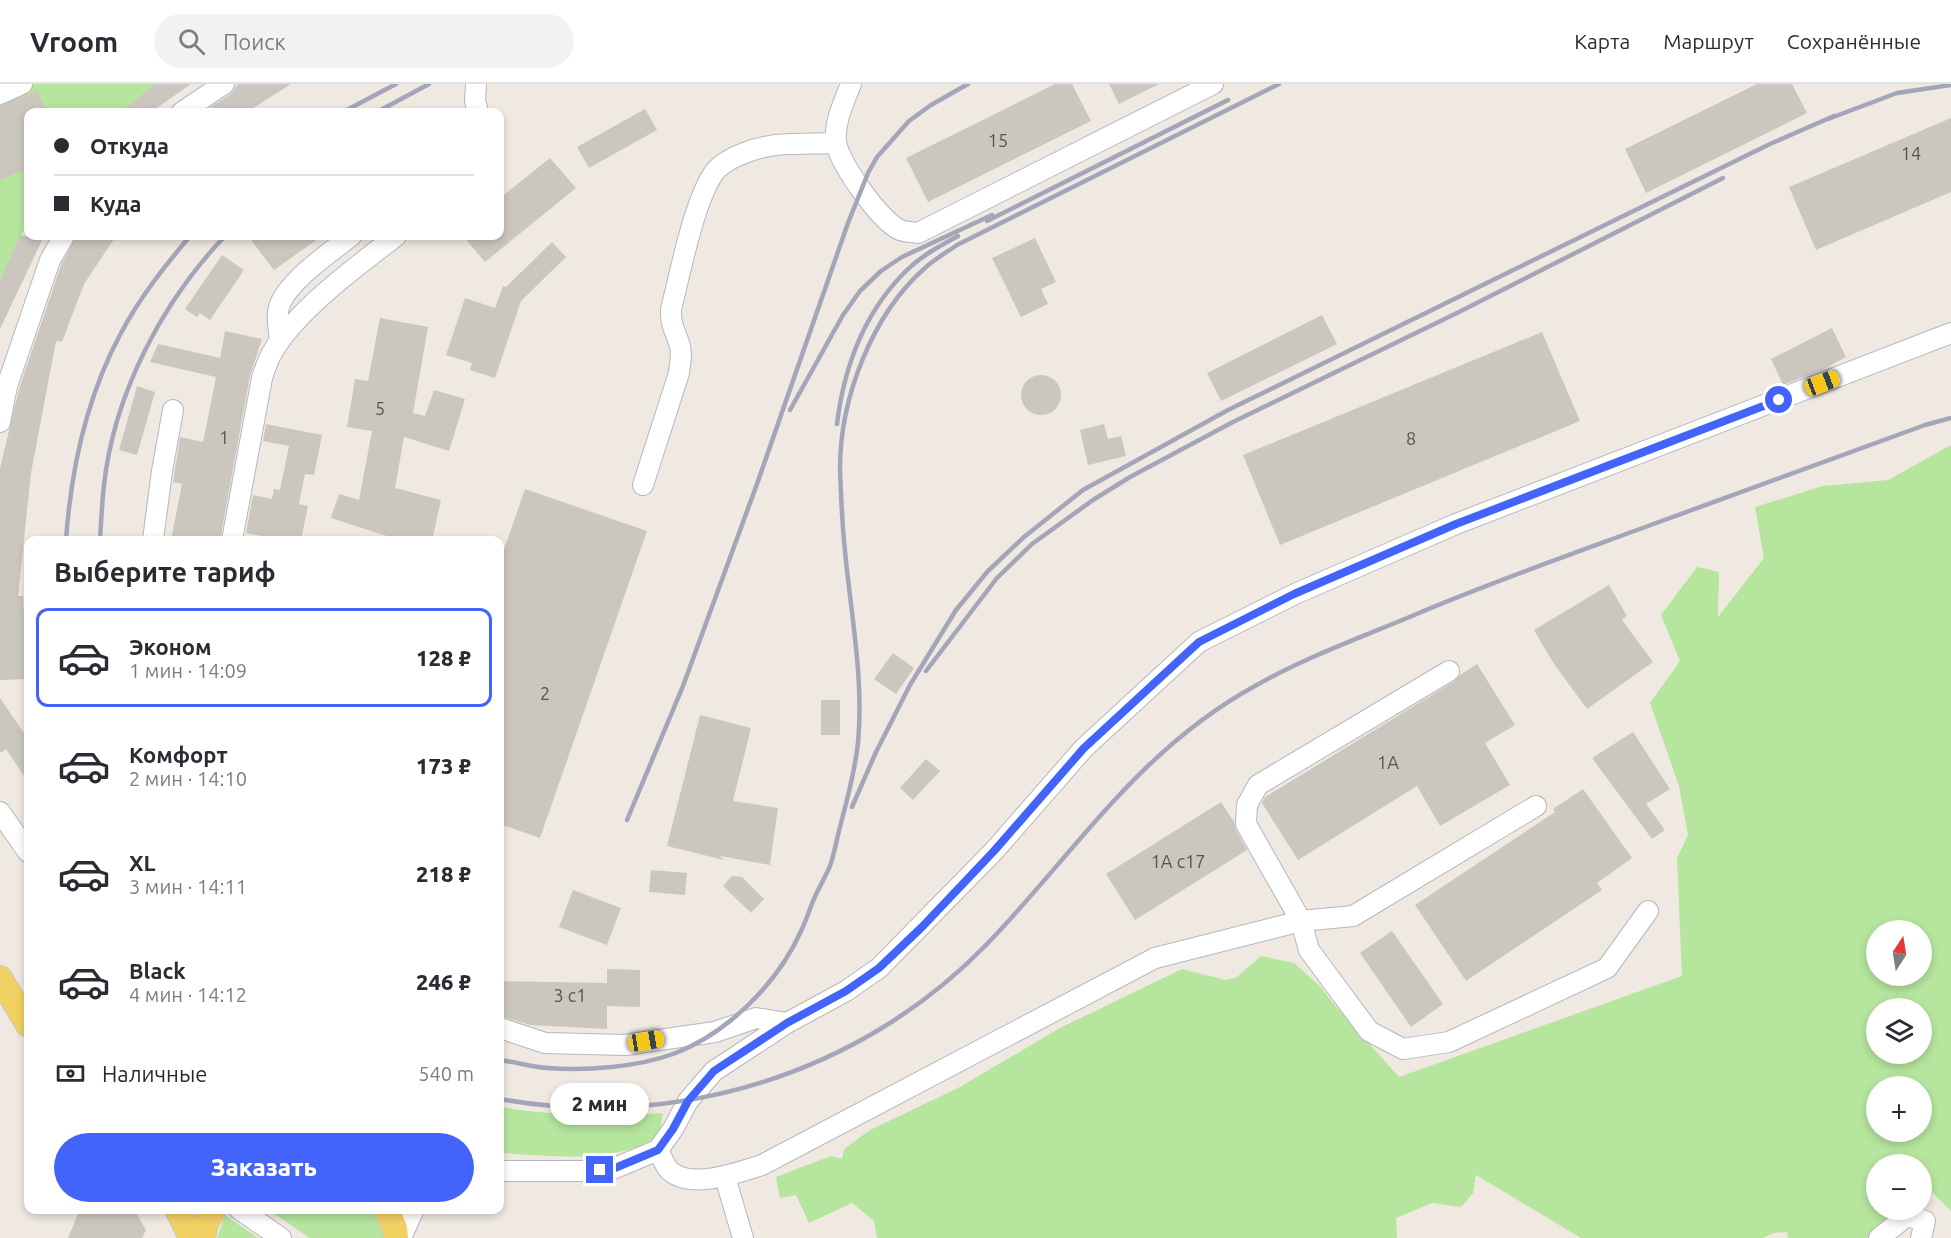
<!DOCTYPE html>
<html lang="ru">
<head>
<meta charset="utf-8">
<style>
  body { margin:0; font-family:Ubuntu,sans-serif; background:#f2f2f3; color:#2b2b33; height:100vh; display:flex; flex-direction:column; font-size:22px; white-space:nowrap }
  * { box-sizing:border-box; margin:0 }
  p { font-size:20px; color:#7c7c81 }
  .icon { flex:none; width:33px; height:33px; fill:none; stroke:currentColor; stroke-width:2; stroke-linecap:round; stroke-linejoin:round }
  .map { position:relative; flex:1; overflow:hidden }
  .side { position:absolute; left:24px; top:452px; width:480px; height:678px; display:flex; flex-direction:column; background:#fff; border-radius:12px; box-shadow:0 3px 9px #0003 }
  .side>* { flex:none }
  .banner { position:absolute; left:24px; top:24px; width:480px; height:132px; border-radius:12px; box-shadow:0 3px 9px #0003; display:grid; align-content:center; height:132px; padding:0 30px; background:#fff }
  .needle { width:39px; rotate:12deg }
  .controls { position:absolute; left:1866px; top:836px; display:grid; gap:12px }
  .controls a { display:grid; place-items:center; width:66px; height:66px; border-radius:50%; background:#fff; box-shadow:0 3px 9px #0003; font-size:30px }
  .end { position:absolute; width:27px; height:27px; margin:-14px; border:8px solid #4264fb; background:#fff; box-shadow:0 0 0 3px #fff }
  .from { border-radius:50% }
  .bubble { position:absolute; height:42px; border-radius:21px; background:#fff; box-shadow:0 3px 9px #0003; font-size:20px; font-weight:800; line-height:42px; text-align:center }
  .car { position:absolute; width:18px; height:36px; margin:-18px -9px; border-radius:8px; box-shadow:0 0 4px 2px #0007; background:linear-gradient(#f5c518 24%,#345 0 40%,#f5c518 0 76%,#345 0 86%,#f5c518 0) }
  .banner b { display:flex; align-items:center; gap:21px; height:57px; font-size:22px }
  .banner b+b { border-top:2px solid #e1e1e2 }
  .banner i { width:15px; height:15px; background:#2b2b33 }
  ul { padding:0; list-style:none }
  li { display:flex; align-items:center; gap:18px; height:99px; margin:0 12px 9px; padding:0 18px; border:3px solid transparent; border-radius:12px }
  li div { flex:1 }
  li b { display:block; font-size:22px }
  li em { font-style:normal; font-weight:800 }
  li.current { border-color:#4264fb }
  li>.icon { width:54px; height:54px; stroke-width:1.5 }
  h2 { padding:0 30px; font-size:27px; line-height:72px }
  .pay { display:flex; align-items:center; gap:15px; height:66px; padding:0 30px; font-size:22px }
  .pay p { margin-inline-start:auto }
  .primary-button { display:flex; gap:12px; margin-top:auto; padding:12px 30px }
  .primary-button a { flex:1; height:69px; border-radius:36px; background:#4264fb; color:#fff; font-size:24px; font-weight:800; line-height:69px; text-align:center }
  header { display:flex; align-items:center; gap:36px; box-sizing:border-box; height:84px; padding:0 30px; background:#fff; border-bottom:2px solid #e1e1e2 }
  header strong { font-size:28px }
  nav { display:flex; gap:33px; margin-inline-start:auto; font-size:21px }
  .search { width:420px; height:54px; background:#f2f2f3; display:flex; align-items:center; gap:15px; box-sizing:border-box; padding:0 21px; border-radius:33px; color:#7c7c81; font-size:22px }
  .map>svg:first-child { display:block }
  .green { fill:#b6e59e; fill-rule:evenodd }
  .building { fill:#cbc7bf }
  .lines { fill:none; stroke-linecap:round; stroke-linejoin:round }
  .minor-casing { stroke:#b4b7c1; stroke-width:22 }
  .major-casing { stroke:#c9c9c9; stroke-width:26 }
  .minor { stroke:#fff; stroke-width:20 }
  .major { stroke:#f2d163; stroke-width:24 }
  .rail { stroke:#a3a6b8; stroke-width:4.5 }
  .route { stroke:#4264fb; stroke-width:8 }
  .labels { text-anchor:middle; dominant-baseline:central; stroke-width:6; stroke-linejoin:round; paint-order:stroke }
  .number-label { font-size:18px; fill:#555452 }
</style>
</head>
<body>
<header>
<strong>Vroom</strong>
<div class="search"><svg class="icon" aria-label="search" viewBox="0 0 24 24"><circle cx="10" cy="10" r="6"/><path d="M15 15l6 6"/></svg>Поиск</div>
<nav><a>Карта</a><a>Маршрут</a><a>Сохранённые</a></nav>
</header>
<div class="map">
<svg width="1951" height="1154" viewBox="0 0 1951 1154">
  <rect width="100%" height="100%" fill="#efe9e1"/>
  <g class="green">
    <path d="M0,0h154l-33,28h-93v110l-28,58z"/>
    <path d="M1951,361v766l-29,-29v-18h-46v45h24l-16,18 -18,11h-78l-1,-6 -13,1 -11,5h-182l-105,-63 -3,18 -12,14 -29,-4 -36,15 1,20h-520l-3,-17 -22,-18 -43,20 -13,-28 -16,3 -4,-21 55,-21 11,3 2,-10 26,-19 88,-42 102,-60 122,-59 44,11 11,-3 24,-21 33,7 26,23 13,17 66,74 283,-101 -5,-118 11,-23 -9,-49 -29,-83 30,-42 -19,-46 36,-48 22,5 -1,45 46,-59 -9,-51 68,-21 65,-6zM1876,846h46v45h-46zM1876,924h46v45h-46zM1876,1002h46v45h-46z"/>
    <path d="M500,1023c54,9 108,10 163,6l-4,23c-8,4 -16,9 -25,12 -42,14 -91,7 -134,5z"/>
    <path d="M267,1125h105l4,5 8,24h-74z"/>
    <path d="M225,1131l33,23h-41z"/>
  </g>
  <g class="building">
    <path d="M154,0h37l-40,28h-30z"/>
    <path d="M238,0h53l-44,28h-44l28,-18z"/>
    <path d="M1055,0h17l19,37 -163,81 -22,-44z"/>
    <path d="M1109,0h50l-40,20z"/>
    <path d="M1757,0h35l15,29 -161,80 -21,-44z"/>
    <path d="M37,7l9,21h-18v56l-28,12v-74z"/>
    <path d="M645,25l12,21 -68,38 -12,-21z"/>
    <path d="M1951,34v74l-135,58 -27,-63z"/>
    <path d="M550,74l26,30 -91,74 -22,-26h37v-38z"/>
    <path d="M20,152h24l-44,93v-49z"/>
    <path d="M76,152h40l-32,48 -22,58 -6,-1 -25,132 -13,123h5l4,83 -27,1v-212l19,-79 42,-124z"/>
    <path d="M248,152h74l-48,34z"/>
    <path d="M1035,154l21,44 -15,7 7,15 -27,13 -29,-59z"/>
    <path d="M552,158l14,15 -45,44 -26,77 -25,-8 2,-7 -26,-8 19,-57 30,10 8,-22 3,1z"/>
    <path d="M222,171l22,15 -34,50 -10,-7 -3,4 -12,-8z"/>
    <path d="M1322,231l15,29 -116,57 -14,-28z"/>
    <path d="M380,234l48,9 -15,86 12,3 9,-26 31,9 -16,52 -45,-14 -9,51 46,12 -9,40h-33l-68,-22 8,-24 20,6 13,-69 -25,-4 8,-48 13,2z"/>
    <path d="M1832,244l14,29 -24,13 -39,15 -12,-26z"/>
    <path d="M225,247l37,8 -12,37 -30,164h-49l11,-56 -9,-2 7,-45 23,5 13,-65 -66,-15 8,-18 62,14z"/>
    <path d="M1542,248l38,89 -300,124 -37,-90z"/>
    <circle cx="1041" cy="311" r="20"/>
    <path d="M137,302l18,6 -18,63 -18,-5z"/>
    <path d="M266,340l56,11 -8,40 -9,-1 -6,30 9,2 -7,34h-19l-36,-7 7,-38 19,4 2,-10 6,1 9,-44 -26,-5z"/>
    <path d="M1104,340l4,15 13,-3 5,20 -38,9 -8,-35z"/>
    <path d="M525,405l122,42 -107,307 -40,-14v-263z"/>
    <path d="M1609,501l18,31 -5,4 31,42 -66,47 -33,-45 -20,-34z"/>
    <path d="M893,569l21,15 -18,26 -22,-15z"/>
    <path d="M1477,580l38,61 -30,18 25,42 -70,41 -23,-40 -119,74 -36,-57 3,-6 190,-116 5,-6z"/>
    <path d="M0,614l28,41v43l-22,-33 -6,4z"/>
    <rect x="821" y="616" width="19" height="35"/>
    <path d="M700,631l51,13 -18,73 45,7 -8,57 -50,-9 4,4 -57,-14z"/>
    <path d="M1633,648l37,57 -24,15 19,26 -13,9 -60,-81z"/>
    <path d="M926,675l14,12 -27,29 -13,-12z"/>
    <path d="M1583,705l49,69 -35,25 5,7 -136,91 -51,-76 140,-93 -2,-3z"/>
    <path d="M1221,718l13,20 2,8 11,20 -112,70 -29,-46z"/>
    <path d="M651,786l36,3 -2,22 -36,-3z"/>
    <path d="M732,792l10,1 22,22 -13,14 -28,-27z"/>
    <path d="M573,806l48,18 -14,37 -48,-18z"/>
    <path d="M1392,847l51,73 -32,23 -51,-74z"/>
    <path d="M607,885l33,1v37l-33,-1v23l-77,-4 -30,-9v-35l107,2z"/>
    <path d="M80,1125h54l12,21 -4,8h-74z"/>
  </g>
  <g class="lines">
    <defs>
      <g id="minor">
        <path d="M476,0l-1,17 3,11"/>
        <path d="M851,0c-7,18 -17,38 -15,58 3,21 44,79 64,88 5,2 13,2 18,3l295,-149"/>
        <path d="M0,10l22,-10"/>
        <path d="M182,28l42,-28"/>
        <path d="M280,256c-1,-8 -3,-19 -2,-28 3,-27 52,-59 73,-76"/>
        <path d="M0,338l7,-36 43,-126 14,-24"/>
        <path d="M643,401l36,-112c1,-10 4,-20 0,-30 -5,-16 -8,-15 -8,-34 9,-34 24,-115 46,-140 13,-13 41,-22 59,-24 20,-2 40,-1 60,-2"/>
        <path d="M153,456l9,-69 11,-61"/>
        <path d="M232,456l30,-162c3,-9 6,-19 11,-27 24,-41 84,-85 123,-115"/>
        <path d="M1449,587l-191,114 -11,20 -1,19 55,97 8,29 60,81 34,18 46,-7 158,-74 41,-57"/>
        <path d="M0,728l28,40"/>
        <path d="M500,944l45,15 80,2 90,-13 41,-14 31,5"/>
        <path d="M658,1066c4,7 7,17 12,21 22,19 69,1 92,-6l393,-207 146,-37 52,-5 183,-110"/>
        <path d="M500,1087h85l30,-3 43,-18 15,-21 15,-28 26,-30 73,-48 59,-32 33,-23 115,-117 90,-103 115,-106 96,-48 161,-70 495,-191"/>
        <path d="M725,1093l18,61"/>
        <path d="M239,1125l42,29"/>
        <path d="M401,1154l13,-29"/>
        <path d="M1879,1154l28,-22 18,5 -4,17"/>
      </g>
      <g id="major">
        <path d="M0,894l28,47"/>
        <path d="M177,1125l14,29"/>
        <path d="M386,1125l9,19 1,10"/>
        <path d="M203,1154l3,-15 8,-14"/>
      </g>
    </defs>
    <use href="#minor" class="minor-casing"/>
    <use href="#major" class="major-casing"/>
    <use href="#minor" class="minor"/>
    <use href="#major" class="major"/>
    <g class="rail">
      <path d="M343,28l53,-28"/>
      <path d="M377,28l52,-28"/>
      <path d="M1828,35l69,-26 54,-8"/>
      <path d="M987,137l241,-121"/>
      <path d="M790,326l53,-95 17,-24 21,-20 21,-14 90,-42"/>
      <path d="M837,340c7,-57 28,-113 70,-154 14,-14 33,-24 51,-34"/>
      <path d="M66,456c5,-71 21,-144 55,-207 19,-36 44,-67 69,-97"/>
      <path d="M100,456c1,-18 2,-37 4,-55 10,-91 58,-183 121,-249"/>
      <path d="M926,587l71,-93 35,-34 61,-44 37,-23 103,-55 226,-110 264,-134"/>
      <path d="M852,723l24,-55 34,-67 46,-75 32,-39 36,-34 59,-47 145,-80 542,-266 64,-28"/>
      <path d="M627,736l56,-134 74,-202 91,-261 20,-50 9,-16 32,-36 22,-16 37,-21"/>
      <path d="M500,976c16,2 32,7 48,8 39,3 89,-1 125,-14 54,-20 105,-71 128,-123 5,-10 8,-20 12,-30 5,-12 12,-23 17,-35 5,-14 7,-29 11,-43 7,-26 14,-53 17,-80 6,-64 -7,-128 -13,-192 -3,-27 -4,-55 -5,-82 0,-71 32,-155 86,-202 9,-8 21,-15 31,-22l322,-161"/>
      <path d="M500,1015c175,32 361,-25 486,-154 89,-92 152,-195 269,-259 49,-28 104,-48 157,-70 77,-33 157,-61 236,-90 92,-33 184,-67 277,-101l26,-7"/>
    </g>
  </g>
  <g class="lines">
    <path class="route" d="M600,1086l15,-2 43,-18 15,-21 15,-28 26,-30 73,-48 59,-32 33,-23 43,-41 72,-76 90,-103 115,-106 95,-48 162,-70 323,-124"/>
  </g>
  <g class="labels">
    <g class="number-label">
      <text x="998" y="56">15</text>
      <text x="1911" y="69">14</text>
      <text x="380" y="324">5</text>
      <text x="224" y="353">1</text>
      <text x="1411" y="354">8</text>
      <text x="545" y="609">2</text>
      <text x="1388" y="678">1А</text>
      <text x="1178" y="777">1А с17</text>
      <text x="570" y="911">3 с1</text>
    </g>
  </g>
</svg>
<div class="controls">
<a><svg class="needle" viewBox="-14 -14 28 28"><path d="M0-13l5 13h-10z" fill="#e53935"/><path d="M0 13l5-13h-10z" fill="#7c7c81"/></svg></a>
<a><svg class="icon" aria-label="layers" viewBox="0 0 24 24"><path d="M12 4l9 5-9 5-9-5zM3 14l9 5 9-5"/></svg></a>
<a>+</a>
<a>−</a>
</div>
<i class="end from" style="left:1779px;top:316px"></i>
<i class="end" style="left:600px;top:1086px"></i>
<div class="bubble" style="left:550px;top:999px;width:99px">2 мин</div>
<i class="car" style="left:1822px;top:299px;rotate:69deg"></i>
<i class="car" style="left:646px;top:957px;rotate:81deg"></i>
<div class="banner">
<b><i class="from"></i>Откуда</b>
<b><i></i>Куда</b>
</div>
<section class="side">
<h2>Выберите тариф</h2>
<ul>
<li class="current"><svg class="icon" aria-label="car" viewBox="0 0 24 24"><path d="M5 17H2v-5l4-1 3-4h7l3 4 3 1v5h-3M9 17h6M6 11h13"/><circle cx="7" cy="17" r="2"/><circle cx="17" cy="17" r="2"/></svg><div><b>Эконом</b><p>1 мин · 14:09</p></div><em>128 ₽</em></li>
<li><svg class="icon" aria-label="car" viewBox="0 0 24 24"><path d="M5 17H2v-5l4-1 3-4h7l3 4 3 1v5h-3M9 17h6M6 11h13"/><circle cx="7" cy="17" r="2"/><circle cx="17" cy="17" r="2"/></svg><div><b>Комфорт</b><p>2 мин · 14:10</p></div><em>173 ₽</em></li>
<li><svg class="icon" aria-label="car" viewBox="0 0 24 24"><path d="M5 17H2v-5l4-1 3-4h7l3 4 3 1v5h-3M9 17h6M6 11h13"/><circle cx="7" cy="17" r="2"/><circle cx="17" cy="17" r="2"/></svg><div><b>XL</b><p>3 мин · 14:11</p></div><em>218 ₽</em></li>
<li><svg class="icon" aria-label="car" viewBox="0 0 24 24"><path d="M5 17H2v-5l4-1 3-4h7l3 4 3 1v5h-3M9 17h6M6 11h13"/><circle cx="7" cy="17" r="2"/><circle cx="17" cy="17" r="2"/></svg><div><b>Black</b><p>4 мин · 14:12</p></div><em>246 ₽</em></li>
</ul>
<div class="pay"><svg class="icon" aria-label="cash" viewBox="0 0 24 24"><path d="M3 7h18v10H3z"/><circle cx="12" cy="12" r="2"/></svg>Наличные<p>540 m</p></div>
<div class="primary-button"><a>Заказать</a></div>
</section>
</div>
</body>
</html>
